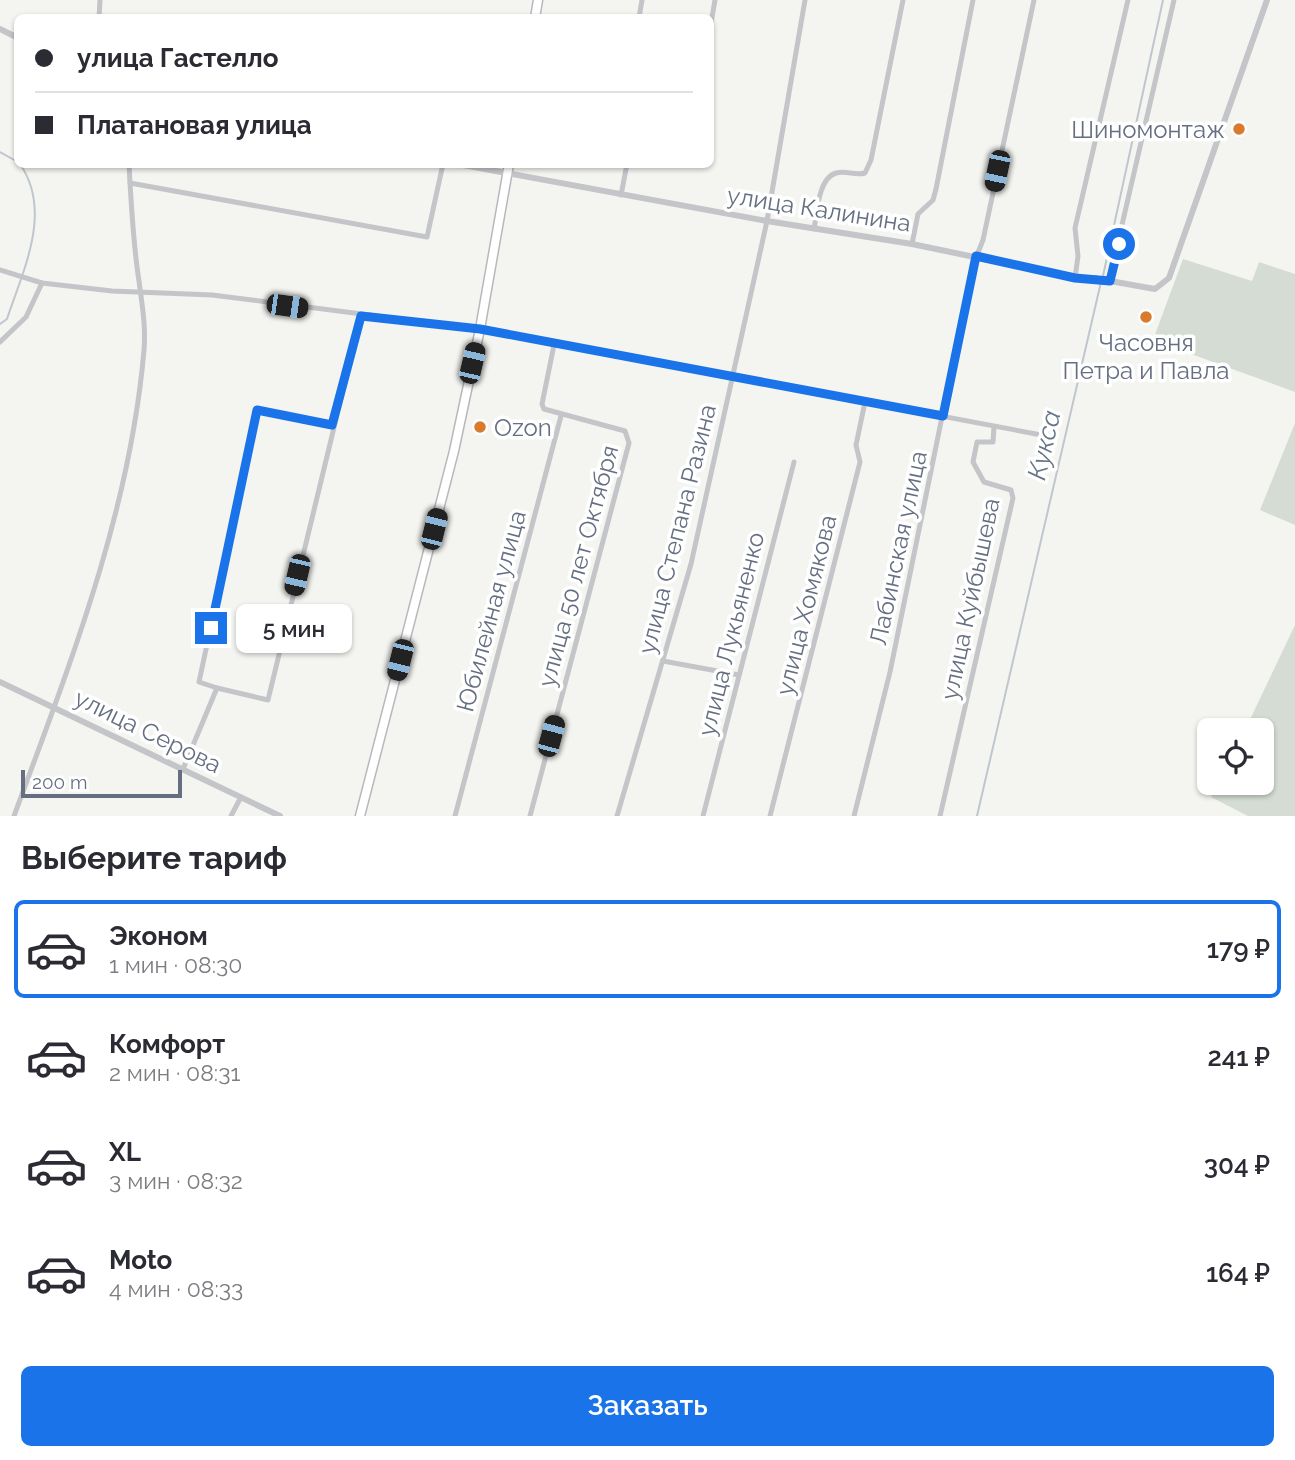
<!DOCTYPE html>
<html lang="ru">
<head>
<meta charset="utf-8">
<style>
  body { margin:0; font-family:Raleway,sans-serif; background:#f2f2f3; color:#2b2b33; height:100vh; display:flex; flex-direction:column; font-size:26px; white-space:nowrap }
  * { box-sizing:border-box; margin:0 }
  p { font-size:23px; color:#7c7c81 }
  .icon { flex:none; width:38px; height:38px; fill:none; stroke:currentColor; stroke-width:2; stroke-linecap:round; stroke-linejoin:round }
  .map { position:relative; height:816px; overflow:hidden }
  .details { display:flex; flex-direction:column; background:#fff; flex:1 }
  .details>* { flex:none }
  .guide { position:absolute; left:14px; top:14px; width:700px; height:154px; border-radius:10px; box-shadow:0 2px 5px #0004; display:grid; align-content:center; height:154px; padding:0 21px; background:#fff }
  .buttons { position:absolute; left:1197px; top:718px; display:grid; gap:14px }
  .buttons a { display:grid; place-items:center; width:77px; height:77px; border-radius:10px; background:#fff; box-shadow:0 2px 5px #0004; font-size:35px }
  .scale { position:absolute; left:21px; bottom:18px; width:161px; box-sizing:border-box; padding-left:7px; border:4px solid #656f81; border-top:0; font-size:19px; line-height:24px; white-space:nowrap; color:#656f81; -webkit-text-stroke:5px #fff; paint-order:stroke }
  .end { position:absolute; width:32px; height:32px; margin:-16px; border:9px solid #1a73e8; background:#fff; box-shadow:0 0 0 4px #fff }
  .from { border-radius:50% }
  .bubble { position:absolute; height:49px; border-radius:10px; background:#fff; box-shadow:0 2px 5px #0004; font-size:23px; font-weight:600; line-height:49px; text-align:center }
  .car { position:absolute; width:21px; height:42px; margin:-21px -10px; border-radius:9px; box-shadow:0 0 5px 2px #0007; background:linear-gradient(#222 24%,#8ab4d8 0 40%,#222 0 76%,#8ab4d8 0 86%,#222 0) }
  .guide b { display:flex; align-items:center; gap:24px; height:66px; font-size:26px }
  .guide b+b { border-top:2px solid #e1e1e2 }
  .guide i { width:18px; height:18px; background:#2b2b33 }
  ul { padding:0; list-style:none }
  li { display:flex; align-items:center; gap:21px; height:98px; margin:0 14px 10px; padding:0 7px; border:4px solid transparent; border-radius:10px }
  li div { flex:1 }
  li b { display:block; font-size:26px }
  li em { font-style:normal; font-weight:600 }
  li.active { border-color:#1a73e8 }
  li>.icon { width:63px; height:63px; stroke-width:1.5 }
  h2 { padding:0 21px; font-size:32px; line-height:84px }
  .action { display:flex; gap:14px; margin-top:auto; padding:14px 21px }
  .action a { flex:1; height:80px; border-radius:10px; background:#1a73e8; color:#fff; font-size:28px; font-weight:600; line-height:80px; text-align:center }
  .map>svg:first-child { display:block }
  .green { fill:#d4dcd3 }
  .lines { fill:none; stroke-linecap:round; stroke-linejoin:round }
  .stream { stroke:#c0c6cd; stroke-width:2 }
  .primary-casing { stroke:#b6b8bc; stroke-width:11 }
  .minor { stroke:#c3c5c9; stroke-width:5 }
  .tertiary { stroke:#c3c5c9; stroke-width:6 }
  .primary { stroke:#fff; stroke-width:8 }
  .route { stroke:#1a73e8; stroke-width:9 }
  .poi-dot { fill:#da7a2c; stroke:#fff; stroke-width:2.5 }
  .labels { text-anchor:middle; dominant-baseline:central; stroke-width:7; stroke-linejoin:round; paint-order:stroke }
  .poi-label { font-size:24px; fill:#656f81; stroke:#fff; text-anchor:end }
  .street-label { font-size:24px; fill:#656f81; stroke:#fff }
  .water-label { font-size:26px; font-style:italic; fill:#667685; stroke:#fff }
</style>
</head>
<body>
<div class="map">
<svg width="1295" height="816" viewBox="0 0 1295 816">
  <rect width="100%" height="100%" fill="#f4f5f1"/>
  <g class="green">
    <path d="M1183,259l69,22 7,-19 36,12v118l-142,-52z"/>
    <path d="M1295,423v102l-35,-15z"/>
    <path d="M1295,625v191h-47l-37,-19 8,-15h43v-52h-17z"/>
  </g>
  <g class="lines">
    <g class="stream">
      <path d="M0,152l18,10"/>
      <path d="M1103,276l60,-276"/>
      <path d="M0,324l7,-5c16,-49 46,-107 13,-155"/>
      <path d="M977,816l124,-534"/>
    </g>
    <defs>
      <g id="primary">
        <path d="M535,18l3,-18"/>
        <path d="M360,816l94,-365 26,-122 29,-165"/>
      </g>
    </defs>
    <use href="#primary" class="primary-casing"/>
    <g class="minor">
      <path d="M99,18l1,-18"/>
      <path d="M639,18l3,-18"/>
      <path d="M710,29l5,-29"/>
      <path d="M130,183l297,54 16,-73"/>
      <path d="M621,195l6,-31"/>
      <path d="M814,229c3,-15 4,-51 22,-56 10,-3 19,3 29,0l6,-13 32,-160"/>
      <path d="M912,244l6,-30 15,-14 3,-11 37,-189"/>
      <path d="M0,270l42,13 70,8 100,4 268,34 572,108"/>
      <path d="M1075,278l3,-22 -3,-28 53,-228"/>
      <path d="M1109,281l65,-281"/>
      <path d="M0,342l26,-25 16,-34"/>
      <path d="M663,661l76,14"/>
      <path d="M217,688l-18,-6 58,-272 75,15"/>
      <path d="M183,769l34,-81 51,12 93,-384"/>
      <path d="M14,816c56,-152 116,-303 130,-466 2,-24 -2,-45 -5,-69 -6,-38 -8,-78 -10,-117"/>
      <path d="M231,816l10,-19"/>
      <path d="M455,816l106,-400"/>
      <path d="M530,816l99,-373 -4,-12 -81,-22 -2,-5 12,-59"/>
      <path d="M617,816l74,-252 76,-343 38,-221"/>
      <path d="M703,816l91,-354"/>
      <path d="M770,816l90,-354 -4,-17 9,-43"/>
      <path d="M854,816l36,-144 83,-407 10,-25 51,-240"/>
      <path d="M940,816l73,-318 -2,-8 -27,-8 -11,-20 4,-20h16l1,-15"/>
    </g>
    <g class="tertiary">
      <path d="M0,29l18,9"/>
      <path d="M458,164l309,57 145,23 163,34h18l62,11 14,-11 98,-278"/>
      <path d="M0,682l280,134"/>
    </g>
    <use href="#primary" class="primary"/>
  </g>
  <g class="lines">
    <path class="route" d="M211,628l46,-218 75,15 29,-109 119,13 463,87 33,-160 99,22 35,3 9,-37"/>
  </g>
  <g class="poi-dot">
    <circle cx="1239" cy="129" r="7"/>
    <circle cx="1146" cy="317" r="7"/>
    <circle cx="480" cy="427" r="7"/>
  </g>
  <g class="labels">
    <g class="poi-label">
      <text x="1225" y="129">Шиномонтаж</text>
      <text x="1146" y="342" text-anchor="middle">Часовня<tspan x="1146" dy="28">Петра и Павла</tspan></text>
      <text x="494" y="427" text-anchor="start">Ozon</text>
    </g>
    <g class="street-label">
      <text transform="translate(819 209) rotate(9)">улица Калинина</text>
      <text transform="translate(677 529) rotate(-76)">улица Степана Разина</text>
      <text transform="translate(898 548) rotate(-78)">Лабинская улица</text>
      <text transform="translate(578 566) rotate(-75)">улица 50 лет Октября</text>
      <text transform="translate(970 599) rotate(-78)">улица Куйбышева</text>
      <text transform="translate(806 605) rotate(-76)">улица Хомякова</text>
      <text transform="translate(491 611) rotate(-75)">Юбилейная улица</text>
      <text transform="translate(731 634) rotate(-76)">улица Лукьяненко</text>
      <text transform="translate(148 731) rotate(26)">улица Серова</text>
    </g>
    <g class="water-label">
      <text transform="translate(1044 445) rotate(-77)">Кукса</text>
    </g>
  </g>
</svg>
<div class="buttons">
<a><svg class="icon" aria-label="locate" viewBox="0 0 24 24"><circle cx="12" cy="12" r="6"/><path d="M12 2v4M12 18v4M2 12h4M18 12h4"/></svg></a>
</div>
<div class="scale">200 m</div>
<i class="end from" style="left:1119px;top:244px"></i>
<i class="end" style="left:211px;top:628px"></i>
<div class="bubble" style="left:236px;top:604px;width:116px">5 мин</div>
<i class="car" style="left:997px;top:171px;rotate:192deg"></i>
<i class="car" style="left:287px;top:306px;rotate:98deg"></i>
<i class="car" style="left:472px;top:363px;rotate:13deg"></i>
<i class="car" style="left:434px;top:529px;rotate:14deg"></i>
<i class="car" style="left:297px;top:575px;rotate:193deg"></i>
<i class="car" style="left:400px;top:660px;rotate:194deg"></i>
<i class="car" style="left:551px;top:736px;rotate:15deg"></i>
<div class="guide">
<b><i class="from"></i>улица Гастелло</b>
<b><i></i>Платановая улица</b>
</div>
</div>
<section class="details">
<h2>Выберите тариф</h2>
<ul>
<li class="active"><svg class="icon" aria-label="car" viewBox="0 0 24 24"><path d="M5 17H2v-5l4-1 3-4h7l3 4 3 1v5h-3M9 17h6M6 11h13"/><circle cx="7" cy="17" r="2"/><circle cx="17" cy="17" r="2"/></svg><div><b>Эконом</b><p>1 мин · 08:30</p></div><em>179 ₽</em></li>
<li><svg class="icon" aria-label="car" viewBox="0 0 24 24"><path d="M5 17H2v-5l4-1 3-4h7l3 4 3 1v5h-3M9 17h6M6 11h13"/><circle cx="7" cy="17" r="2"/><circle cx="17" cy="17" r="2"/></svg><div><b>Комфорт</b><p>2 мин · 08:31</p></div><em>241 ₽</em></li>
<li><svg class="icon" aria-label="car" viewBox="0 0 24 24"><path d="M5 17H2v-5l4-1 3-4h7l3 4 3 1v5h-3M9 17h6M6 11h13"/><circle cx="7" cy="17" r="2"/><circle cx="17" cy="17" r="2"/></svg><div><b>XL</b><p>3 мин · 08:32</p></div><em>304 ₽</em></li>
<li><svg class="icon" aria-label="car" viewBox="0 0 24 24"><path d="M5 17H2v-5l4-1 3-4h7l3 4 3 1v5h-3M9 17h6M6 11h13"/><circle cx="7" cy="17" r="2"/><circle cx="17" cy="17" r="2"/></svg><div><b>Moto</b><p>4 мин · 08:33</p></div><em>164 ₽</em></li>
</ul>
<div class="action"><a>Заказать</a></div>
</section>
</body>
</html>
